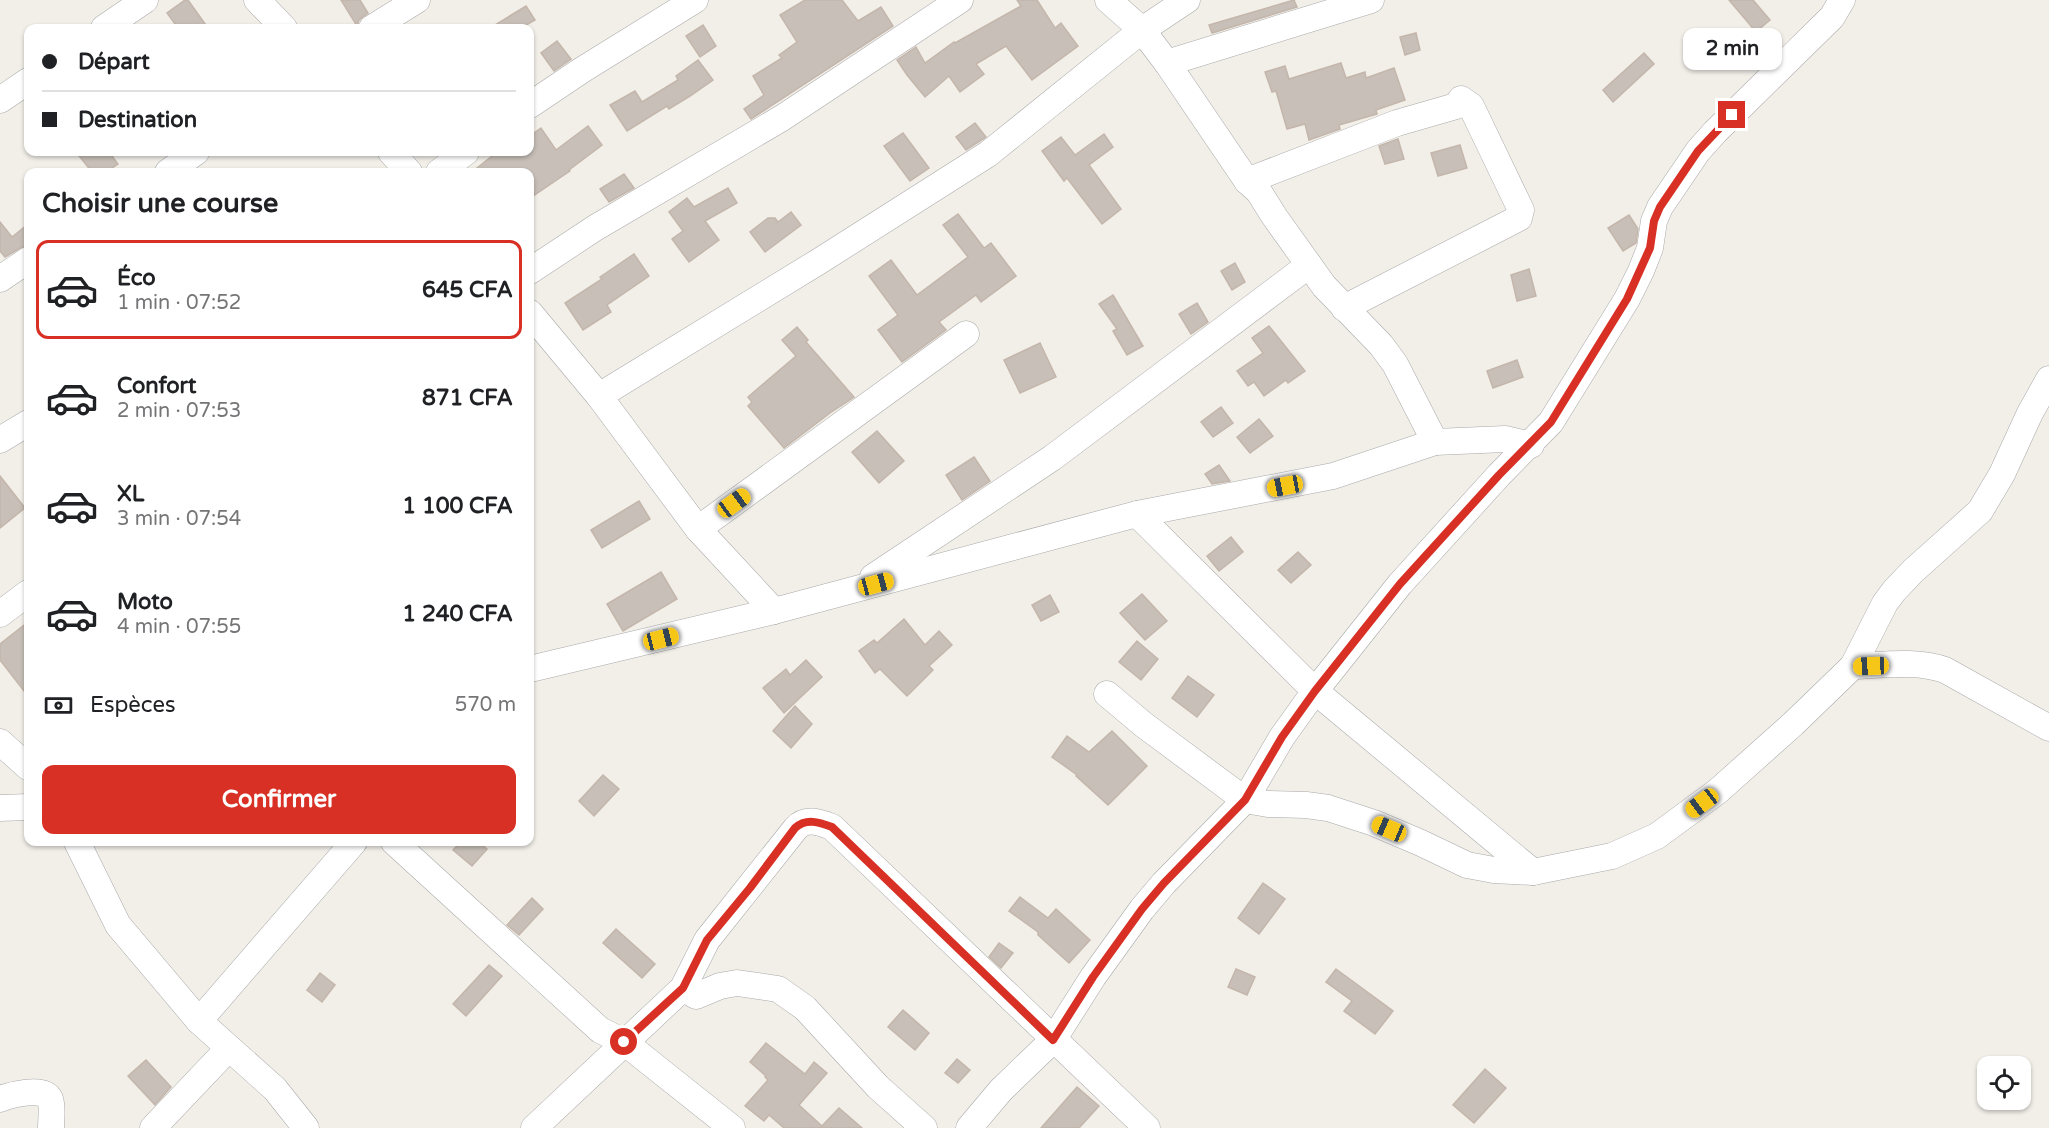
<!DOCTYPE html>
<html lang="fr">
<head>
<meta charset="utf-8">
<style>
  body { margin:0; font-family:"Varela Round",sans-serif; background:#f6f6f6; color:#202124; height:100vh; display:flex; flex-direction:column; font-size:22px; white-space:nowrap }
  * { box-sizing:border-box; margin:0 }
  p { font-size:20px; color:#757577 }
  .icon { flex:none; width:33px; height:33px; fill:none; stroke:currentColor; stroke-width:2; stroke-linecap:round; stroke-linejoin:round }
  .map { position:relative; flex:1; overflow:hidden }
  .drawer { position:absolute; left:24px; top:168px; width:510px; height:678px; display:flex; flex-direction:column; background:#fff; border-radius:12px; box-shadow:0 2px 4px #0004 }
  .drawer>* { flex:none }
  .top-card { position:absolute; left:24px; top:24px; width:510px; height:132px; border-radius:12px; box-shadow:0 2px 4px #0004; display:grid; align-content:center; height:132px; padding:0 18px; background:#fff }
  .fabs { position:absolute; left:1977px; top:1056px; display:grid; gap:12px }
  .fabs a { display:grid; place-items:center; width:54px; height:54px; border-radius:12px; background:#fff; box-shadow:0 2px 4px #0004; font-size:30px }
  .end { position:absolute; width:27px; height:27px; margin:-14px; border:8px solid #d93025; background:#fff; box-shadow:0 0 0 3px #fff }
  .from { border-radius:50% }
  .bubble { position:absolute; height:42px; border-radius:12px; background:#fff; box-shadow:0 2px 4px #0004; font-size:20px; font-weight:700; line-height:42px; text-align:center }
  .car { position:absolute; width:18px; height:36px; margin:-18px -9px; border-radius:8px; box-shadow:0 0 4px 2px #0007; background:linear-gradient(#f5c518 24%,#345 0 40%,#f5c518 0 76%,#345 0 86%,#f5c518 0) }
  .top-card b { display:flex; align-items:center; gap:21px; height:57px; font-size:22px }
  .top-card b+b { border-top:2px solid #e0e0e0 }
  .top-card i { width:15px; height:15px; background:#202124 }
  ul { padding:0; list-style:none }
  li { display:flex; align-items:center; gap:18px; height:99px; margin:0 12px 9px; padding:0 6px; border:3px solid transparent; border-radius:12px }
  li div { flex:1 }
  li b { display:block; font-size:22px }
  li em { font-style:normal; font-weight:700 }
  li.selected { border-color:#d93025 }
  li>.icon { width:54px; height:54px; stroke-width:1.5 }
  h2 { padding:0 18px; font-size:27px; line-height:72px }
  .pay { display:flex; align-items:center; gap:15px; height:66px; padding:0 18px; font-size:22px }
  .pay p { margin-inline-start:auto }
  .cta { display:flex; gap:12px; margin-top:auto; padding:12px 18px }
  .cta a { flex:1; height:69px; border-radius:12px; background:#d93025; color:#fff; font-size:24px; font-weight:700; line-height:69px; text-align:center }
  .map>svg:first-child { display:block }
  .building { fill:#c7bfb8; stroke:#c4b6ab; stroke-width:1.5 }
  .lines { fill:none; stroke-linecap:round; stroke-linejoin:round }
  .minor-casing { stroke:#a9a9a9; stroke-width:27 }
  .minor { stroke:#fff; stroke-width:26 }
  .route { stroke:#d93025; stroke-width:8 }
</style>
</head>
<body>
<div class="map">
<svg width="2049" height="1128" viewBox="0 0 2049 1128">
  <rect width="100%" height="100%" fill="#f2efe9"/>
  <g class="building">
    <path d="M185,0h3l20,28h-30l-11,-15z"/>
    <path d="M341,0h19l8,13 -9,7 -2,6z"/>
    <path d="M805,0h37l16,21 23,-14 12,19 -142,93 -7,-10 20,-14 -11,-19 29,-18 -3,-3 18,-13 -17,-27z"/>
    <path d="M1017,0h20l18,28 6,-5 17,23 -46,34 -26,-34 -30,18 8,10 -24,18 -11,-16 -24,21 -18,-22 -10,-15 19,-13 9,16 29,-21 1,1 66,-37z"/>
    <path d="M1294,0l3,7 -85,26 -3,-8z"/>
    <path d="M1729,0h24l17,20 -14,12z"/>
    <path d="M526,6l9,14 -14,8h-31z"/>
    <path d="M703,25l13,21 -16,11 -14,-21z"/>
    <path d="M1416,33l4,17 -15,5 -5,-18z"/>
    <path d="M557,41l14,18 -17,12 -13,-18z"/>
    <path d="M1644,53l10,11 -41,38 -10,-12z"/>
    <path d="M698,60l15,20 -23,16 -21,13 -2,-3 -40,25 -17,-26 25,-14 7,11 36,-22 -2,-4z"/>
    <path d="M1341,63l5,15 19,-6 1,6 28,-10 11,32 -29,10 1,4 -38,11 1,4 -31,11 -4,-16 -18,5 -11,-38 -4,1 -7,-20 20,-6 4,13z"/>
    <path d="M975,123l11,14 -20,13 -10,-13z"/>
    <path d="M588,126l14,19 -33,25 1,1 -40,27v-26h-58l25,-20h33v-16l11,-8 15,22z"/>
    <path d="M903,133l26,35 -19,13 -26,-35z"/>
    <path d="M1104,134l9,13 -24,18 32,44 -19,15 -35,-46 -3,3 -22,-30 19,-14 14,18z"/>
    <path d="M1398,139l6,20 -19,5 -6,-18z"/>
    <path d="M1460,145l7,23 -29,8 -7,-23z"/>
    <path d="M76,152h33l9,12 -12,8h-14z"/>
    <path d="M624,174l10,14 -25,14 -9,-13z"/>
    <path d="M728,188l9,15 -32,18 14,19 -30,22 -17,-23 11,-8 -14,-19 18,-14 7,9z"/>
    <path d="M791,212l10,13 -36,27 -15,-20 18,-14h7l3,4z"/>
    <path d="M958,214l26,34 7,-5 25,33 -35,26 -5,-7 -37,27 7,8 -44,32 -24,-32 20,-15 -29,-39 22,-16 26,35 51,-38 -25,-32z"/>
    <path d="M1629,215l9,14 -2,14 -13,8 -15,-23z"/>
    <path d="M0,222l12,15 16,-13v21l-8,3 -15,9 -5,-6z"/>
    <path d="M634,254l15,22 -42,29 4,7 -28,18 -18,-27 37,-24 -2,-2z"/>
    <path d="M1235,263l10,19 -13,8 -11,-19z"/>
    <path d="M1529,269l7,27 -19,5 -6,-26z"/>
    <path d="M1113,295l30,51 -16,9 -14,-24 4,-2 -18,-25z"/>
    <path d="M1197,303l11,19 -17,12 -12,-20z"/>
    <path d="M1269,326l36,45 -17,12 -2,-3 -22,16 -10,-14 -6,4 -11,-15 26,-18 -11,-15z"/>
    <path d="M797,327l11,13 -2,2 48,55 -24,16 -46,35 -36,-42 4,-4 -4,-5 48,-41 -14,-16z"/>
    <path d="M1040,343l16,34 -36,16 -16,-33z"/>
    <path d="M1517,360l6,17 -30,11 -6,-17z"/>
    <path d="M1221,407l12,16 -20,14 -12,-15z"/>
    <path d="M1259,419l14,17 -23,17 -13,-16z"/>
    <path d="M877,431l27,30 -25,22 -27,-31z"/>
    <path d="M974,457l16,24 -28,19 -16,-25z"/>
    <path d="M1219,465l11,16 -18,3 -7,-10z"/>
    <path d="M0,476l25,32 -25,20z"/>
    <path d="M639,501l11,18 -48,29 -11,-18z"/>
    <path d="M1231,537l12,15 -24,19 -12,-15z"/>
    <path d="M1298,552l13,13 -20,18 -13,-13z"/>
    <path d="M661,572l16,27 -54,32 -16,-27z"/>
    <path d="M1142,594l25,27 -22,19 -25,-27z"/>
    <path d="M1050,595l9,17 -18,9 -9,-16z"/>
    <path d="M904,619l21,26 14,-14 13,14 -23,21 4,4 -26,26 -27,-27 -5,4 -16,-22 15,-11 3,3z"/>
    <path d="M28,622v74l-28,-36v-16z"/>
    <path d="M1137,641l21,18 -17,21 -22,-18z"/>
    <path d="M806,660l16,17 -38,36 -21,-25 23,-19 4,6z"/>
    <path d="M1188,676l26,19 -17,22 -25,-19z"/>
    <path d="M795,706l17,18 -21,24 -18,-17z"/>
    <path d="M1112,731l35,35 -39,39 -32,-29 1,-1 -25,-18 15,-21 22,16z"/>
    <path d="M603,775l16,14 -25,27 -15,-15z"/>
    <path d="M461,842h17l9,7 -15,17 -19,-16z"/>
    <path d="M1263,883l22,16 -26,35 -21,-16z"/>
    <path d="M1020,897l28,21 8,-9 34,31 -21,23 -31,-28v-3l-29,-21z"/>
    <path d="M532,898l11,11 -24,26 -12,-10z"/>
    <path d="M616,929l39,35 -13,14 -39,-35z"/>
    <path d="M999,943l14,10 -12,15 -12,-11z"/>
    <path d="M489,965l13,11 -36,40 -13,-12z"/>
    <path d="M1236,969l19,8 -8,18 -19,-8z"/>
    <path d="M1336,969l57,42 -18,23 -31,-23 8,-10 -26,-19z"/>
    <path d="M320,973l15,12 -13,17 -15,-12z"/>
    <path d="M903,1010l26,23 -14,17 -27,-23z"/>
    <path d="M766,1043l39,31 9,-12 13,11 -28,32 23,21 17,-18 23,20h-78l-15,-13 -5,6 -19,-15 23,-26 -3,-3 1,-1 -16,-14z"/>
    <path d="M957,1059l13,11 -12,13 -13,-10z"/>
    <path d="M146,1060l25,27 -16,18 -27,-29z"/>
    <path d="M1485,1069l21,19 -32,35 -21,-18z"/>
    <path d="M1077,1087l22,19 -20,22h-38z"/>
  </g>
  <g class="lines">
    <defs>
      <g id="minor">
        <path d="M257,0l27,28"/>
        <path d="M1108,0l34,30 25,33 80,118 12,11 15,24 50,70 57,59 14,19 40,78"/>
        <path d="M104,28l41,-28"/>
        <path d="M372,28l45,-28"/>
        <path d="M1167,63l204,-63"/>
        <path d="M0,100l28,-19"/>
        <path d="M530,105l52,-35 113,-70"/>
        <path d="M391,152l18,20"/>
        <path d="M168,172l28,-20"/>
        <path d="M439,172l27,-20"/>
        <path d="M1247,181l150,-58 59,-17 5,-7 10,7 50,104 -2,8 -175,90"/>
        <path d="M530,271l65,-43 187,-110 178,-118"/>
        <path d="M0,279l28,-19"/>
        <path d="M530,313l69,83 99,133 76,82"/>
        <path d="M599,396l219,-134 170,-108 154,-124 45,-30"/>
        <path d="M0,440l28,-17"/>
        <path d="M1137,514l178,177 218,181"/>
        <path d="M698,529l268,-195"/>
        <path d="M873,577l179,-119 257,-193"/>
        <path d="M0,614l28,-21"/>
        <path d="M1853,666c31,-1 63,-6 92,4l104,58"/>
        <path d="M530,669l244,-58 363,-97 196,-38 102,-34 70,-3 26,6"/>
        <path d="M1107,694l37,31 101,75 23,4 38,1 22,3 46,15 47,20 46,22 27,5 39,2 79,-16 45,-20 61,-45 75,-67 60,-58 32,-63 9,-12 19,-20 67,-60 22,-37 28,-61 19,-34"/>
        <path d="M0,742l28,25"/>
        <path d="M0,808l28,-1"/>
        <path d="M77,842l41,83 81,96 76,68 31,39"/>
        <path d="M394,842l206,188 24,12 108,86"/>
        <path d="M683,988l13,8 24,-10 17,-3 41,6 27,19 73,79 46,41"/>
        <path d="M199,1021l155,-179"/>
        <path d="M0,1099c10,-4 44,-13 50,0 3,8 1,21 1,29"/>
        <path d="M153,1128l75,-79"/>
        <path d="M534,1128l149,-140 24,-48 89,-112c10,-11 23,-6 36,-1l315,301"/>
        <path d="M969,1128l32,-38 52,-50 40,-63 49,-68 22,-26 81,-83 37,-63 33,-46 85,-107 99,-109 52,-53 76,-123 14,-28 9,-23 4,-27 6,-14 38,-56 17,-19 117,-115 10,-17"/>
      </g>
    </defs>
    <use href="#minor" class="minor-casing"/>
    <use href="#minor" class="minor"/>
  </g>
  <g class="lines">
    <path class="route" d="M624,1042l59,-54 24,-48 43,-52 45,-60c11,-10 24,-6 37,-1l221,213 40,-63 49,-68 22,-26 81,-83 37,-63 33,-46 85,-107 99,-109 52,-53 76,-123 23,-51 4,-27 6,-14 38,-56 34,-36"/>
  </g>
</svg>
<div class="fabs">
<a><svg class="icon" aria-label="locate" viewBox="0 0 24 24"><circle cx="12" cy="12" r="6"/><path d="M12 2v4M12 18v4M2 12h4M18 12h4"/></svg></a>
</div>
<i class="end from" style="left:624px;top:1042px"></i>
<i class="end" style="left:1732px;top:115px"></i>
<div class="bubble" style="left:1683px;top:28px;width:99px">2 min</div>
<i class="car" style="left:1285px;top:486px;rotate:259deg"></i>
<i class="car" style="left:734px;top:503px;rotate:54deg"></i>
<i class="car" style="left:876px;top:584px;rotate:75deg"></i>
<i class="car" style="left:661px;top:639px;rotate:76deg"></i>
<i class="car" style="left:1871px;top:666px;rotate:268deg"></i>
<i class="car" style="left:1702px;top:803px;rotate:233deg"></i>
<i class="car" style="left:1389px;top:829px;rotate:293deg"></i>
<div class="top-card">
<b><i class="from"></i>Départ</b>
<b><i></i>Destination</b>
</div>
<section class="drawer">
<h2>Choisir une course</h2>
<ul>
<li class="selected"><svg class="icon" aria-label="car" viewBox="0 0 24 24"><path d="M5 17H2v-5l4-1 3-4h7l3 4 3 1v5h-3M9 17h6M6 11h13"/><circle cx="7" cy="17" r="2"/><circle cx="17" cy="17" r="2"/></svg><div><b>Éco</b><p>1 min · 07:52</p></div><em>645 CFA</em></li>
<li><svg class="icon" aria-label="car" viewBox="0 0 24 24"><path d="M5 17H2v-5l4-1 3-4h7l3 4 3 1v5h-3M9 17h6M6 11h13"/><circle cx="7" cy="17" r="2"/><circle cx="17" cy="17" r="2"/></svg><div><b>Confort</b><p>2 min · 07:53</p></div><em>871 CFA</em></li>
<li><svg class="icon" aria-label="car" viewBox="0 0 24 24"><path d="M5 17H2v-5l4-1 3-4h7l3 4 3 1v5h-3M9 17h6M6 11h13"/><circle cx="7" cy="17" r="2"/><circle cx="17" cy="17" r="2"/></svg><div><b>XL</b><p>3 min · 07:54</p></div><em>1 100 CFA</em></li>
<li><svg class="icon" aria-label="car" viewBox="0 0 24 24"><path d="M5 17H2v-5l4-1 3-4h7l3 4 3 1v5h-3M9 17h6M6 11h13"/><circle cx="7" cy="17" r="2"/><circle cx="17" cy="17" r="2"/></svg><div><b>Moto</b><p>4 min · 07:55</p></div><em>1 240 CFA</em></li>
</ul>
<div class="pay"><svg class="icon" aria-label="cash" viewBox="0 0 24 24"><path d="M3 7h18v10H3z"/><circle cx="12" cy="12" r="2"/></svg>Espèces<p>570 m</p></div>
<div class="cta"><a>Confirmer</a></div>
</section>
</div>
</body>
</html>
